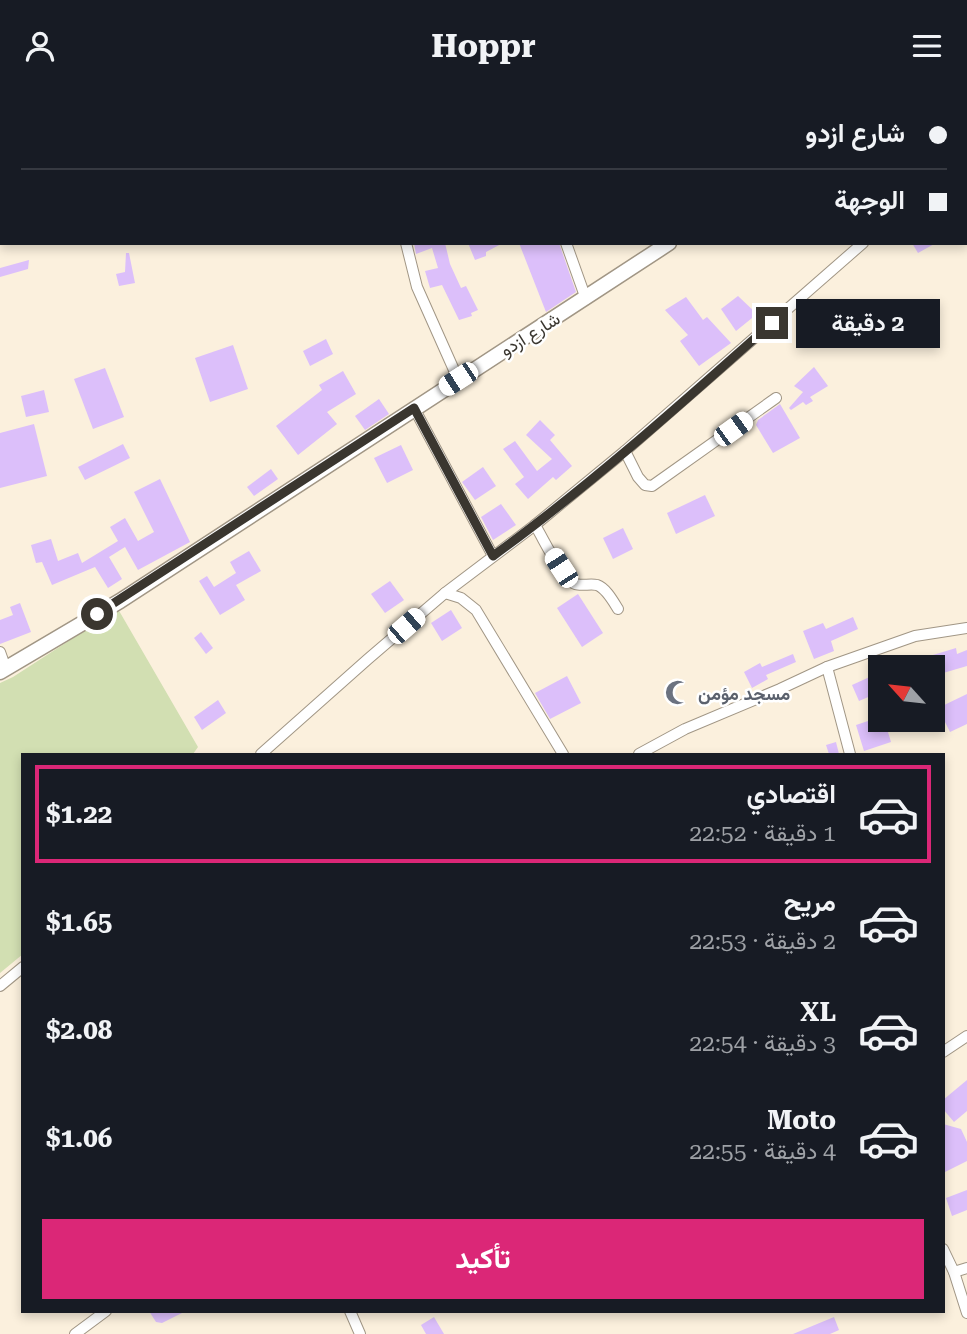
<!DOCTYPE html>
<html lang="ar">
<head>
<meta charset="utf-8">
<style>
  body { margin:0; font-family:"Roboto Serif",Vazirmatn,serif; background:#20242c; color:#f1f3f6; direction:rtl; height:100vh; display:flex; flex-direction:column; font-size:26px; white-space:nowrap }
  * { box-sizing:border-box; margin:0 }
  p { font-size:23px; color:#9ea1a6 }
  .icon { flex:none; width:38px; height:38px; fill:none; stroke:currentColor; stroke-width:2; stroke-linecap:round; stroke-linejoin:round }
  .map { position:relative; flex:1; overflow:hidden; direction:ltr }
  .drawer { position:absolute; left:21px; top:662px; width:924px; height:560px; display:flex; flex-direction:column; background:#171b24; border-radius:0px; box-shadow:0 4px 10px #0003; direction:rtl }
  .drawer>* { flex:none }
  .guide { position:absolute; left:0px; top:0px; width:968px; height:154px; box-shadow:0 4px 10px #0003; direction:rtl; display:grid; align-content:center; height:154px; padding:0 21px; background:#171b24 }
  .needle { width:46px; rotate:297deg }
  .tools { position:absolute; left:868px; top:564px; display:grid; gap:14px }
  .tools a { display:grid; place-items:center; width:77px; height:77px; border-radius:0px; background:#171b24; box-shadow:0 4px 10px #0003; font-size:35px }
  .end { position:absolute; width:32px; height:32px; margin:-16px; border:9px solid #3a362f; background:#fff; box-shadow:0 0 0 4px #fff }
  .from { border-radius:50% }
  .bubble { position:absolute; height:49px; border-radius:0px; background:#171b24; box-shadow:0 4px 10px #0003; font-size:23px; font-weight:700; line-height:49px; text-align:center; direction:rtl }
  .car { position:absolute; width:21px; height:42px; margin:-21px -10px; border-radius:9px; box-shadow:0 0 5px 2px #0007; background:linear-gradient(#fff 24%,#345 0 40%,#fff 0 76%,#345 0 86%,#fff 0) }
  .guide b { display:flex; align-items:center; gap:24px; height:66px; font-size:26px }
  .guide b+b { border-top:2px solid #363941 }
  .guide i { width:18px; height:18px; background:#f1f3f6 }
  ul { padding:12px 0 0; list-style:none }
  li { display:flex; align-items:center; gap:21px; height:98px; margin:0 14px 10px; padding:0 7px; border:4px solid transparent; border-radius:0px }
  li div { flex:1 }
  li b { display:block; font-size:26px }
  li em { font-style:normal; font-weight:700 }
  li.current { border-color:#db2777 }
  li>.icon { width:63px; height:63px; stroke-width:1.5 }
  .cta { display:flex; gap:14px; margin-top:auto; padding:14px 21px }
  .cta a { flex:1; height:80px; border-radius:0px; background:#db2777; color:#fff; font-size:28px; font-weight:700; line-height:80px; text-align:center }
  header { display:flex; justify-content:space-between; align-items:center; height:91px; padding:0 21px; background:#171b24; font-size:32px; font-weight:700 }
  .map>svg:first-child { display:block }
  .green { fill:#d2dfb2 }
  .building { fill:#dcbffa }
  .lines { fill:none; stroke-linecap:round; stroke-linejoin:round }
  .street-casing { stroke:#a19685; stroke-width:12 }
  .secondary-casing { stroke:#a19685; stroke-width:17 }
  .street { stroke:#fff; stroke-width:10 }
  .secondary { stroke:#fff; stroke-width:14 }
  .route { stroke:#3a362f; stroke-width:9 }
  .labels { text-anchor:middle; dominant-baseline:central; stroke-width:5; stroke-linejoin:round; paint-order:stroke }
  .street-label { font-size:18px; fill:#3a362f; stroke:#fff }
  .worship-label { font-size:18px; font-weight:bold; fill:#5b616d; stroke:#fff; text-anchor:start }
</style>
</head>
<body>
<header><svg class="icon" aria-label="menu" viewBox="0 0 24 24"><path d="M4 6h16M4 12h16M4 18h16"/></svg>Hoppr<svg class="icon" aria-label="person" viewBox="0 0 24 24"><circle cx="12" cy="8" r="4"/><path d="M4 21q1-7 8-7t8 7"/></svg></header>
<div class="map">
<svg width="967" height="1243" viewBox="0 0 967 1243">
  <rect width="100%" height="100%" fill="#fbf0dd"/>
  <path class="green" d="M118,518l80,138 -5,7h-170v200l-23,19v-290l13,-6z"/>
  <g class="building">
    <path d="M414,152h31l5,21 11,24 5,-2 12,24 -7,3 1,3 -13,4 -17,-35 -12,3 -5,-17 13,-3 -6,-20 -16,6z"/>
    <path d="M468,152h35l-17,9v4l-11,4z"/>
    <path d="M519,152h40l17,49 -30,20z"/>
    <path d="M912,152h24l-18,10z"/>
    <path d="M126,162h3l6,30 -16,3 -3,-12 9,-2z"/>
    <path d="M29,169l-1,9 -28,8v-9z"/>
    <path d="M738,205l19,18 -21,17 -15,-22z"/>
    <path d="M686,206l17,23 4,-3 24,26 -32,23 -19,-25 8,-6 -23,-25z"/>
    <path d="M326,248l7,15 -23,12 -7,-15z"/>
    <path d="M233,254l15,44 -38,13 -15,-44z"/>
    <path d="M814,276l14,19 -18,11 3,4 -7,4 -3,-3 -12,8 -2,-2 14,-16 -9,-6z"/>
    <path d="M105,277l19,49 -31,12 -19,-50z"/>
    <path d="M343,280l13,23 -29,18 10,12 -39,31 -22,-29 46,-36 -3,-5z"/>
    <path d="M44,299l5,22 -23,5 -5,-21z"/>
    <path d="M379,308l10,15 -24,16 -10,-14z"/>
    <path d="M780,313l20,34 -27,15 -17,-28 2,-5z"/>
    <path d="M540,329l15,15 -5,5 22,26 -16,14 -3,-3 -25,22 -13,-15 9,-7 -21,-28 12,-8 22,30 15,-12 -26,-24z"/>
    <path d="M34,333l13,52 -47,12v-55z"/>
    <path d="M123,353l7,14 -45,22 -7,-13z"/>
    <path d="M401,354l12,25 -26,13 -13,-25z"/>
    <path d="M483,376l13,19 -21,14 -13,-18z"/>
    <path d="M271,378l7,10 -24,17 -7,-9z"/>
    <path d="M160,388l30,63 -52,28 -13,-23 -16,10 13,22 -14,9 -13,-21 -43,18 -10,-23 -6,1 -5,-18 20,-6 7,22 20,-8 4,10 36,-22 -8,-14 15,-9 13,23 16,-9 -20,-40z"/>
    <path d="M705,404l10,21 -39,18 -9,-21z"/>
    <path d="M501,413l15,21 -23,15 -12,-23z"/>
    <path d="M623,437l10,21 -20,10 -10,-21z"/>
    <path d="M249,460l12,20 -25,14 9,15 -25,15 -21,-34 8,-5 7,11 22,-14 -6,-11z"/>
    <path d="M390,490l14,19 -19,13 -14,-19z"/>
    <path d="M578,503l25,39 -21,14 -25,-39z"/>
    <path d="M20,512l11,29 -31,12v-24l13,-5 -3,-8z"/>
    <path d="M451,519l11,18 -20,13 -11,-18z"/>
    <path d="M853,526l5,12 -27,12 3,10 -20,8 -11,-28 20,-8 3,6z"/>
    <path d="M201,541l12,16 -7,6 -12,-16z"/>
    <path d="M956,557l1,6 10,-4v16l-34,10v-9h-8l-2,-9z"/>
    <path d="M793,563l3,8 -30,13 2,4 -16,9 -8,-16 16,-9 2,4z"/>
    <path d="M874,584l6,17 -21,9 -7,-16z"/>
    <path d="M567,585l14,27 -31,16 -15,-26z"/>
    <path d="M967,603v30l-17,8 -12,-24z"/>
    <path d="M218,609l8,13 -24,17 -8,-13z"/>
    <path d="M880,626v2h4l7,23 -27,9 -8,-26z"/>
    <path d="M836,651l3,12h-10l-3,-9z"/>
    <path d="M967,989v31l-13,11 -11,-13v-9z"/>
    <path d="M943,1033l18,5 6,13v19l-24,12z"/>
    <path d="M967,1099v20l-15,6 -6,-18z"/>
    <path d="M149,1220h37l-24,12 -6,-1z"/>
    <path d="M434,1226l10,17h-18l-5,-9z"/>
    <path d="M834,1226l5,13 -9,4h-37z"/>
  </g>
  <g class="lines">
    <defs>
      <g id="street">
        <path d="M371,0v2"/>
        <path d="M966,64l1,-1"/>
        <path d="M966,78l1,2"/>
        <path d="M406,152l11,44 41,92"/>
        <path d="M566,152l20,56"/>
        <path d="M414,317l79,148"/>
        <path d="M625,360l13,26 7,8 7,1 124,-88"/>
        <path d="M535,434c9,15 23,45 35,56 8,7 18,2 27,4 9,3 16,16 21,24"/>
        <path d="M445,502l16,5 15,12 87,144"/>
        <path d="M0,561l6,17"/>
        <path d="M827,576l23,87"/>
        <path d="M261,663l107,-95 77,-66 90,-68 90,-74 238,-208"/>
        <path d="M639,663l46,-25 95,-40 47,-22 88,-31 52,-8"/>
        <path d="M0,895l23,-19"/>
        <path d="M943,961l24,-16"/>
        <path d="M943,1158l11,23 13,41"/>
        <path d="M954,1181l13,-4"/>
        <path d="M350,1220l10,23"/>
        <path d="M75,1243l31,-23"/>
      </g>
      <g id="secondary">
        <path d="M899,2l3,-2"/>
        <path d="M0,581l120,-71 549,-358"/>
      </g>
    </defs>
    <use href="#street" class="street-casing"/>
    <use href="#secondary" class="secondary-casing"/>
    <use href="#street" class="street"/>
    <use href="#secondary" class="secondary"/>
  </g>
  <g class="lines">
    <path class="route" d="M97,523l317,-206 79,148c98,-71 189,-153 279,-233"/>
  </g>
  <defs>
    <symbol id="mosque-bare" viewBox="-9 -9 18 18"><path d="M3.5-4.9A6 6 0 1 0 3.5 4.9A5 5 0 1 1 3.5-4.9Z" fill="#6b7280" stroke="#fff" stroke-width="2.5" paint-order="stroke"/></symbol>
  </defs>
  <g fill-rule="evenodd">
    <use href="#mosque-bare" x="660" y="584" width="35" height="35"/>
  </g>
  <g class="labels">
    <g class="street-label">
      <text transform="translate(530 243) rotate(-32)">شارع ازدو</text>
    </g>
    <g class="worship-label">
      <text x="698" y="602">مسجد مؤمن</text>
    </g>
  </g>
</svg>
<div class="tools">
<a><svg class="needle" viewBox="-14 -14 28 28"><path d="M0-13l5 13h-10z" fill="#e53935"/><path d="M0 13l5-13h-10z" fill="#9ea1a6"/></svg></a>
</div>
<i class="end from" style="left:97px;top:523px"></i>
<i class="end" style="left:772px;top:232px"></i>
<div class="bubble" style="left:796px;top:208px;width:144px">2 دقيقة</div>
<i class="car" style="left:458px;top:288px;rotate:237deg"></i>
<i class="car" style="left:733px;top:338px;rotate:54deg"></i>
<i class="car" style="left:561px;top:477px;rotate:327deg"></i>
<i class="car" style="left:406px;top:535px;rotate:49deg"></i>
<div class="guide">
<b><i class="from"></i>شارع ازدو</b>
<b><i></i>الوجهة</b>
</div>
<section class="drawer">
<ul>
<li class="current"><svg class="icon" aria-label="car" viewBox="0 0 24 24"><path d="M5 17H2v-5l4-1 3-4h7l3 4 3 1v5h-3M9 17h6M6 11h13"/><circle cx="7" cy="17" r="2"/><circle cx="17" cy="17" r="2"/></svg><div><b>اقتصادي</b><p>1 دقيقة · 22:52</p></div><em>$1.22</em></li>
<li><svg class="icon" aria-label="car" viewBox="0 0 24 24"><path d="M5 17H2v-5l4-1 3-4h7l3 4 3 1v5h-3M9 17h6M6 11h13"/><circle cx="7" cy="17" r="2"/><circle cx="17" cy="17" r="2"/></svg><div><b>مريح</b><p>2 دقيقة · 22:53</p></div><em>$1.65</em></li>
<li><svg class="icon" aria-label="car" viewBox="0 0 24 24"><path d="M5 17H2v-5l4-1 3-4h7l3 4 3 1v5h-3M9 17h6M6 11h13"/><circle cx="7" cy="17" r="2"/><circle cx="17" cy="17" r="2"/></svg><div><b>XL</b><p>3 دقيقة · 22:54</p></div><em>$2.08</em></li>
<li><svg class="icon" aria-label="car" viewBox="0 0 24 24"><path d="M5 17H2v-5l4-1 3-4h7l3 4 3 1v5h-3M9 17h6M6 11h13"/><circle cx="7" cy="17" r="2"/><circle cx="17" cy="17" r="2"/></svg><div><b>Moto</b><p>4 دقيقة · 22:55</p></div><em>$1.06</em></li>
</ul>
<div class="cta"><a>تأكيد</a></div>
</section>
</div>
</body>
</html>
